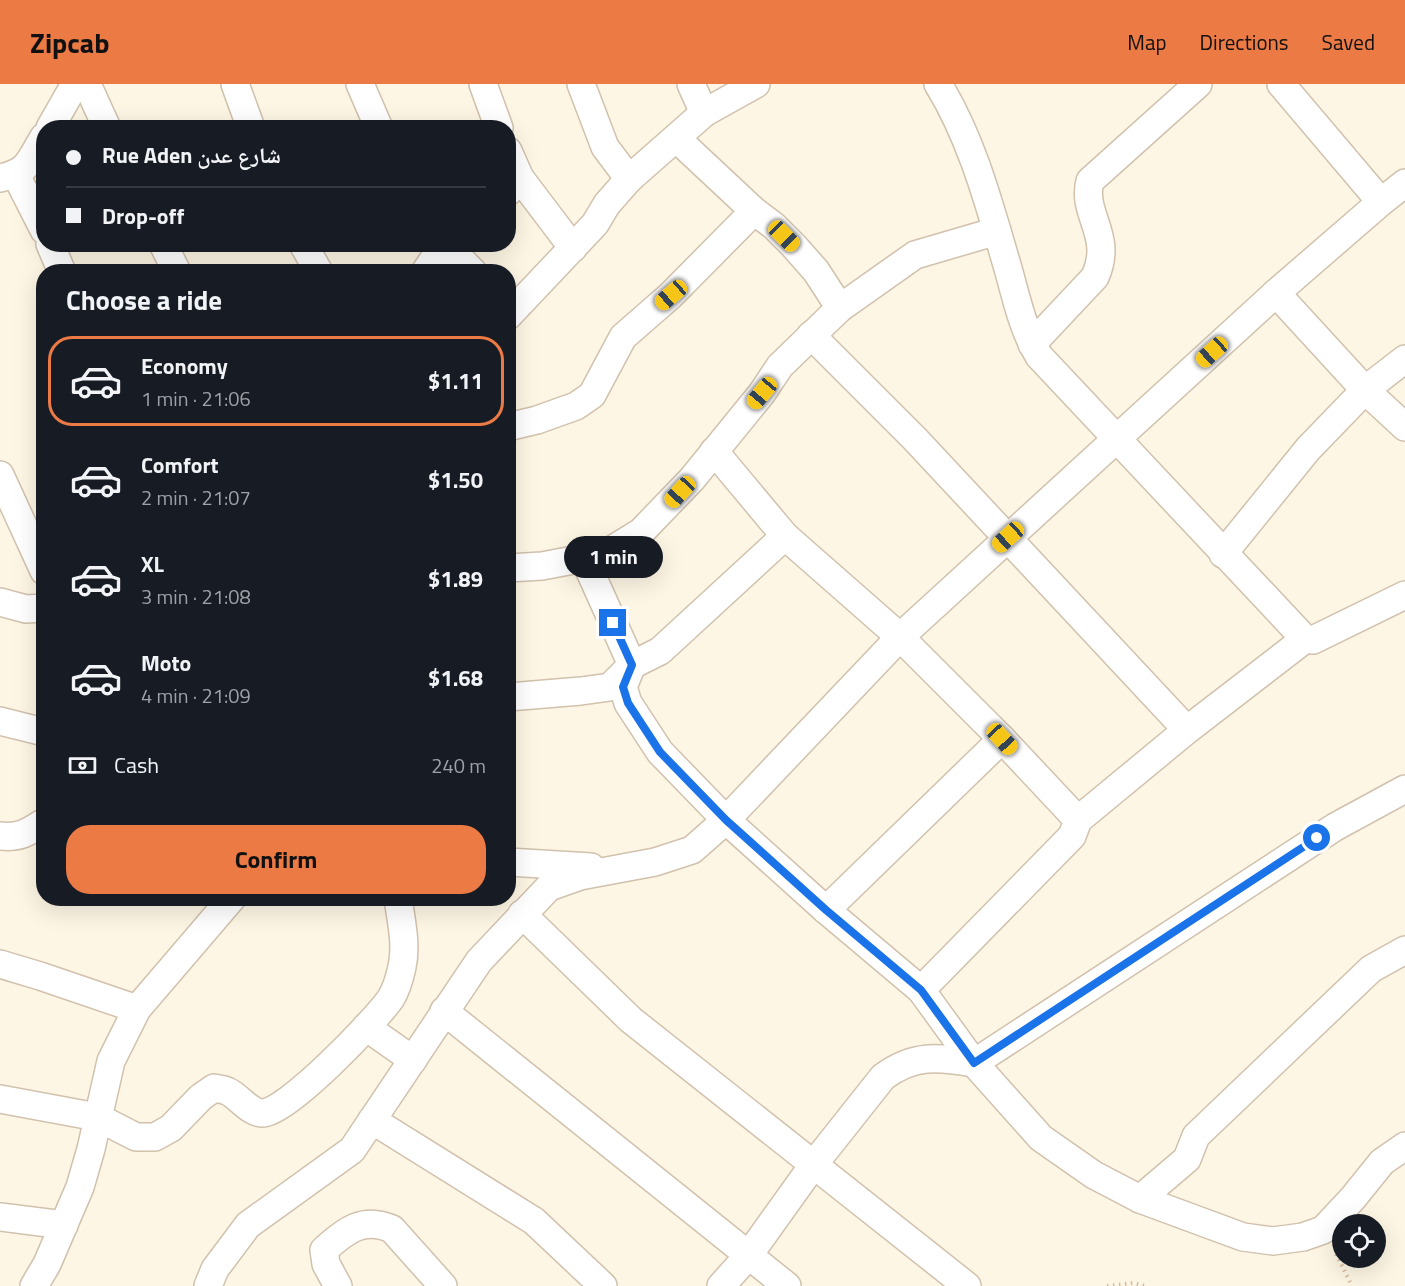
<!DOCTYPE html>
<html lang="en">
<head>
<meta charset="utf-8">
<style>
  body { margin:0; font-family:"Titillium Web","Noto Naskh Arabic",sans-serif; background:#20242c; color:#f1f3f6; height:100vh; display:flex; flex-direction:column; font-size:22px; white-space:nowrap }
  * { box-sizing:border-box; margin:0 }
  p { font-size:20px; color:#9ea1a6 }
  .icon { flex:none; width:33px; height:33px; fill:none; stroke:currentColor; stroke-width:2; stroke-linecap:round; stroke-linejoin:round }
  .map { position:relative; flex:1; overflow:hidden }
  .side { position:absolute; left:36px; top:180px; width:480px; height:642px; display:flex; flex-direction:column; background:#171b24; border-radius:24px; box-shadow:0 6px 24px #0002 }
  .side>* { flex:none }
  .hud { position:absolute; left:36px; top:36px; width:480px; height:132px; border-radius:24px; box-shadow:0 6px 24px #0002; display:grid; align-content:center; height:132px; padding:0 30px; background:#171b24 }
  .tools { position:absolute; left:1332px; top:1130px; display:grid; gap:12px }
  .tools a { display:grid; place-items:center; width:54px; height:54px; border-radius:50%; background:#171b24; box-shadow:0 6px 24px #0002; font-size:30px }
  .end { position:absolute; width:27px; height:27px; margin:-14px; border:8px solid #1a73e8; background:#fff; box-shadow:0 0 0 3px #fff }
  .from { border-radius:50% }
  .bubble { position:absolute; height:42px; border-radius:21px; background:#171b24; box-shadow:0 6px 24px #0002; font-size:20px; font-weight:700; line-height:42px; text-align:center }
  .car { position:absolute; width:18px; height:36px; margin:-18px -9px; border-radius:8px; box-shadow:0 0 4px 2px #0007; background:linear-gradient(#f5c518 24%,#345 0 40%,#f5c518 0 76%,#345 0 86%,#f5c518 0) }
  .hud b { display:flex; align-items:center; gap:21px; height:57px; font-size:22px }
  .hud b+b { border-top:2px solid #363941 }
  .hud i { width:15px; height:15px; background:#f1f3f6 }
  ul { padding:0; list-style:none }
  li { display:flex; align-items:center; gap:18px; height:90px; margin:0 12px 9px; padding:0 18px; border:3px solid transparent; border-radius:24px }
  li div { flex:1 }
  li b { display:block; font-size:22px }
  li em { font-style:normal; font-weight:700 }
  li.current { border-color:#eb7a45 }
  li>.icon { width:54px; height:54px; stroke-width:1.5 }
  h2 { padding:0 30px; font-size:27px; line-height:72px }
  .pay { display:flex; align-items:center; gap:15px; height:66px; padding:0 30px; font-size:22px }
  .pay p { margin-inline-start:auto }
  .button { display:flex; gap:12px; margin-top:auto; padding:12px 30px }
  .button a { flex:1; height:69px; border-radius:24px; background:#eb7a45; color:#111; font-size:24px; font-weight:700; line-height:69px; text-align:center }
  header { display:flex; align-items:center; gap:36px; box-sizing:border-box; height:84px; padding:0 30px; background:#eb7a45; color:#111 }
  header strong { font-size:28px }
  nav { display:flex; gap:33px; margin-inline-start:auto; font-size:21px }
  .map>svg:first-child { display:block }
  .lines { fill:none; stroke-linecap:round; stroke-linejoin:round }
  .minor-casing { stroke:#d1c1ad; stroke-width:30 }
  .path { stroke:#d9ba9e; stroke-width:4; stroke-dasharray:1.5 4.5; stroke-linecap:butt }
  .minor { stroke:#fff; stroke-width:27 }
  .route { stroke:#1a73e8; stroke-width:8 }
</style>
</head>
<body>
<header>
<strong>Zipcab</strong>
<nav><a>Map</a><a>Directions</a><a>Saved</a></nav>
</header>
<div class="map">
<svg width="1405" height="1202" viewBox="0 0 1405 1202">
  <rect width="100%" height="100%" fill="#fdf6e4"/>
  <g class="lines">
    <defs>
      <g id="minor">
        <path d="M87,0l20,44"/>
        <path d="M235,0l16,44"/>
        <path d="M360,0l19,44"/>
        <path d="M483,0l16,44"/>
        <path d="M581,0l24,63 24,32 75,-66 52,-29"/>
        <path d="M691,0l13,29"/>
        <path d="M938,0c34,55 51,120 69,181 9,31 15,63 32,91l266,283"/>
        <path d="M1281,0l100,118"/>
        <path d="M50,44l25,-44"/>
        <path d="M676,54l78,73 20,15 20,20 22,25 24,37"/>
        <path d="M508,67l12,27 -11,13"/>
        <path d="M16,91l28,55"/>
        <path d="M0,94c29,-6 29,-17 44,-41"/>
        <path d="M520,94l53,70"/>
        <path d="M50,160l12,28"/>
        <path d="M163,160l14,28"/>
        <path d="M303,160l16,28"/>
        <path d="M445,160l28,28"/>
        <path d="M425,188l19,-28"/>
        <path d="M1276,209l89,97 40,37"/>
        <path d="M508,232l87,-92 12,-20 22,-25"/>
        <path d="M811,251l104,104 272,291"/>
        <path d="M1032,260l63,-67c19,-42 -14,-62 -5,-96l108,-97"/>
        <path d="M508,343l29,-7 39,-14 16,-11 31,-58 48,-42 83,-84"/>
        <path d="M714,367l71,85 115,101 102,102 76,81 -6,16 -151,154"/>
        <path d="M0,391l44,96"/>
        <path d="M1223,470l85,-105 57,-59 40,-31"/>
        <path d="M584,474l48,107 -9,22 5,16 32,49 66,68 100,90 95,80 53,73 67,75 53,37 46,24 103,38 30,4 30,-4 20,-7 30,-32 29,-36 23,-16"/>
        <path d="M508,484l34,-2 42,-8 26,-7 31,-19 51,-53 70,-86 18,-27 60,-58 75,-53 82,-24"/>
        <path d="M0,518l26,7 18,-1"/>
        <path d="M508,613l73,-6 29,-4 22,-22 28,-14 125,-115"/>
        <path d="M0,637l44,11"/>
        <path d="M1078,736l109,-90 118,-91 8,1 92,-45"/>
        <path d="M0,752c20,2 27,-3 44,-14"/>
        <path d="M508,778l83,5"/>
        <path d="M826,826l176,-171"/>
        <path d="M522,830l109,106 336,266"/>
        <path d="M0,880l40,12 97,33"/>
        <path d="M444,927l343,275"/>
        <path d="M366,943l47,33"/>
        <path d="M974,979l361,-236 70,-38"/>
        <path d="M0,1015l97,18 39,20h19l16,-9 30,-31 13,-9c4,1 9,1 13,3 12,5 21,21 35,22 23,2 115,-94 129,-115 5,-8 9,-22 11,-31 5,-22 -1,-47 -4,-69"/>
        <path d="M372,1036l162,101 69,65"/>
        <path d="M1140,1115l47,-40 9,-23 175,-167 34,-19"/>
        <path d="M0,1133l64,8"/>
        <path d="M34,1202l13,-22 33,-77 11,-38 20,-88 26,-52 95,-111"/>
        <path d="M208,1202l7,-17 33,-44 104,-75 127,-189 70,-74 31,-11 75,-14 37,-12 34,-30 174,-183 376,-344 105,-91 24,-19"/>
        <path d="M338,1202l-12,-22 -2,-14c21,-19 39,-34 68,-21l51,57"/>
        <path d="M721,1202l27,-30 66,-92 69,-87c31,-23 55,-20 91,-14"/>
      </g>
    </defs>
    <use href="#minor" class="minor-casing"/>
    <g class="path">
      <path d="M1336,1170l16,32"/>
      <path d="M1107,1202l26,-3 13,3"/>
    </g>
    <use href="#minor" class="minor"/>
  </g>
  <g class="lines">
    <path class="route" d="M613,539l19,42 -9,22 5,16 32,49 66,68 100,90 95,80 53,73 343,-225"/>
  </g>
</svg>
<div class="tools">
<a><svg class="icon" aria-label="locate" viewBox="0 0 24 24"><circle cx="12" cy="12" r="6"/><path d="M12 2v4M12 18v4M2 12h4M18 12h4"/></svg></a>
</div>
<i class="end from" style="left:1317px;top:754px"></i>
<i class="end" style="left:613px;top:539px"></i>
<div class="bubble" style="left:564px;top:452px;width:99px">1 min</div>
<i class="car" style="left:784px;top:152px;rotate:135deg"></i>
<i class="car" style="left:671px;top:211px;rotate:229deg"></i>
<i class="car" style="left:1212px;top:268px;rotate:228deg"></i>
<i class="car" style="left:762px;top:309px;rotate:220deg"></i>
<i class="car" style="left:680px;top:408px;rotate:223deg"></i>
<i class="car" style="left:1008px;top:453px;rotate:228deg"></i>
<i class="car" style="left:1002px;top:655px;rotate:137deg"></i>
<div class="hud">
<b><i class="from"></i>Rue Aden شارع عدن</b>
<b><i></i>Drop-off</b>
</div>
<section class="side">
<h2>Choose a ride</h2>
<ul>
<li class="current"><svg class="icon" aria-label="car" viewBox="0 0 24 24"><path d="M5 17H2v-5l4-1 3-4h7l3 4 3 1v5h-3M9 17h6M6 11h13"/><circle cx="7" cy="17" r="2"/><circle cx="17" cy="17" r="2"/></svg><div><b>Economy</b><p>1 min · 21:06</p></div><em>$1.11</em></li>
<li><svg class="icon" aria-label="car" viewBox="0 0 24 24"><path d="M5 17H2v-5l4-1 3-4h7l3 4 3 1v5h-3M9 17h6M6 11h13"/><circle cx="7" cy="17" r="2"/><circle cx="17" cy="17" r="2"/></svg><div><b>Comfort</b><p>2 min · 21:07</p></div><em>$1.50</em></li>
<li><svg class="icon" aria-label="car" viewBox="0 0 24 24"><path d="M5 17H2v-5l4-1 3-4h7l3 4 3 1v5h-3M9 17h6M6 11h13"/><circle cx="7" cy="17" r="2"/><circle cx="17" cy="17" r="2"/></svg><div><b>XL</b><p>3 min · 21:08</p></div><em>$1.89</em></li>
<li><svg class="icon" aria-label="car" viewBox="0 0 24 24"><path d="M5 17H2v-5l4-1 3-4h7l3 4 3 1v5h-3M9 17h6M6 11h13"/><circle cx="7" cy="17" r="2"/><circle cx="17" cy="17" r="2"/></svg><div><b>Moto</b><p>4 min · 21:09</p></div><em>$1.68</em></li>
</ul>
<div class="pay"><svg class="icon" aria-label="cash" viewBox="0 0 24 24"><path d="M3 7h18v10H3z"/><circle cx="12" cy="12" r="2"/></svg>Cash<p>240 m</p></div>
<div class="button"><a>Confirm</a></div>
</section>
</div>
</body>
</html>
